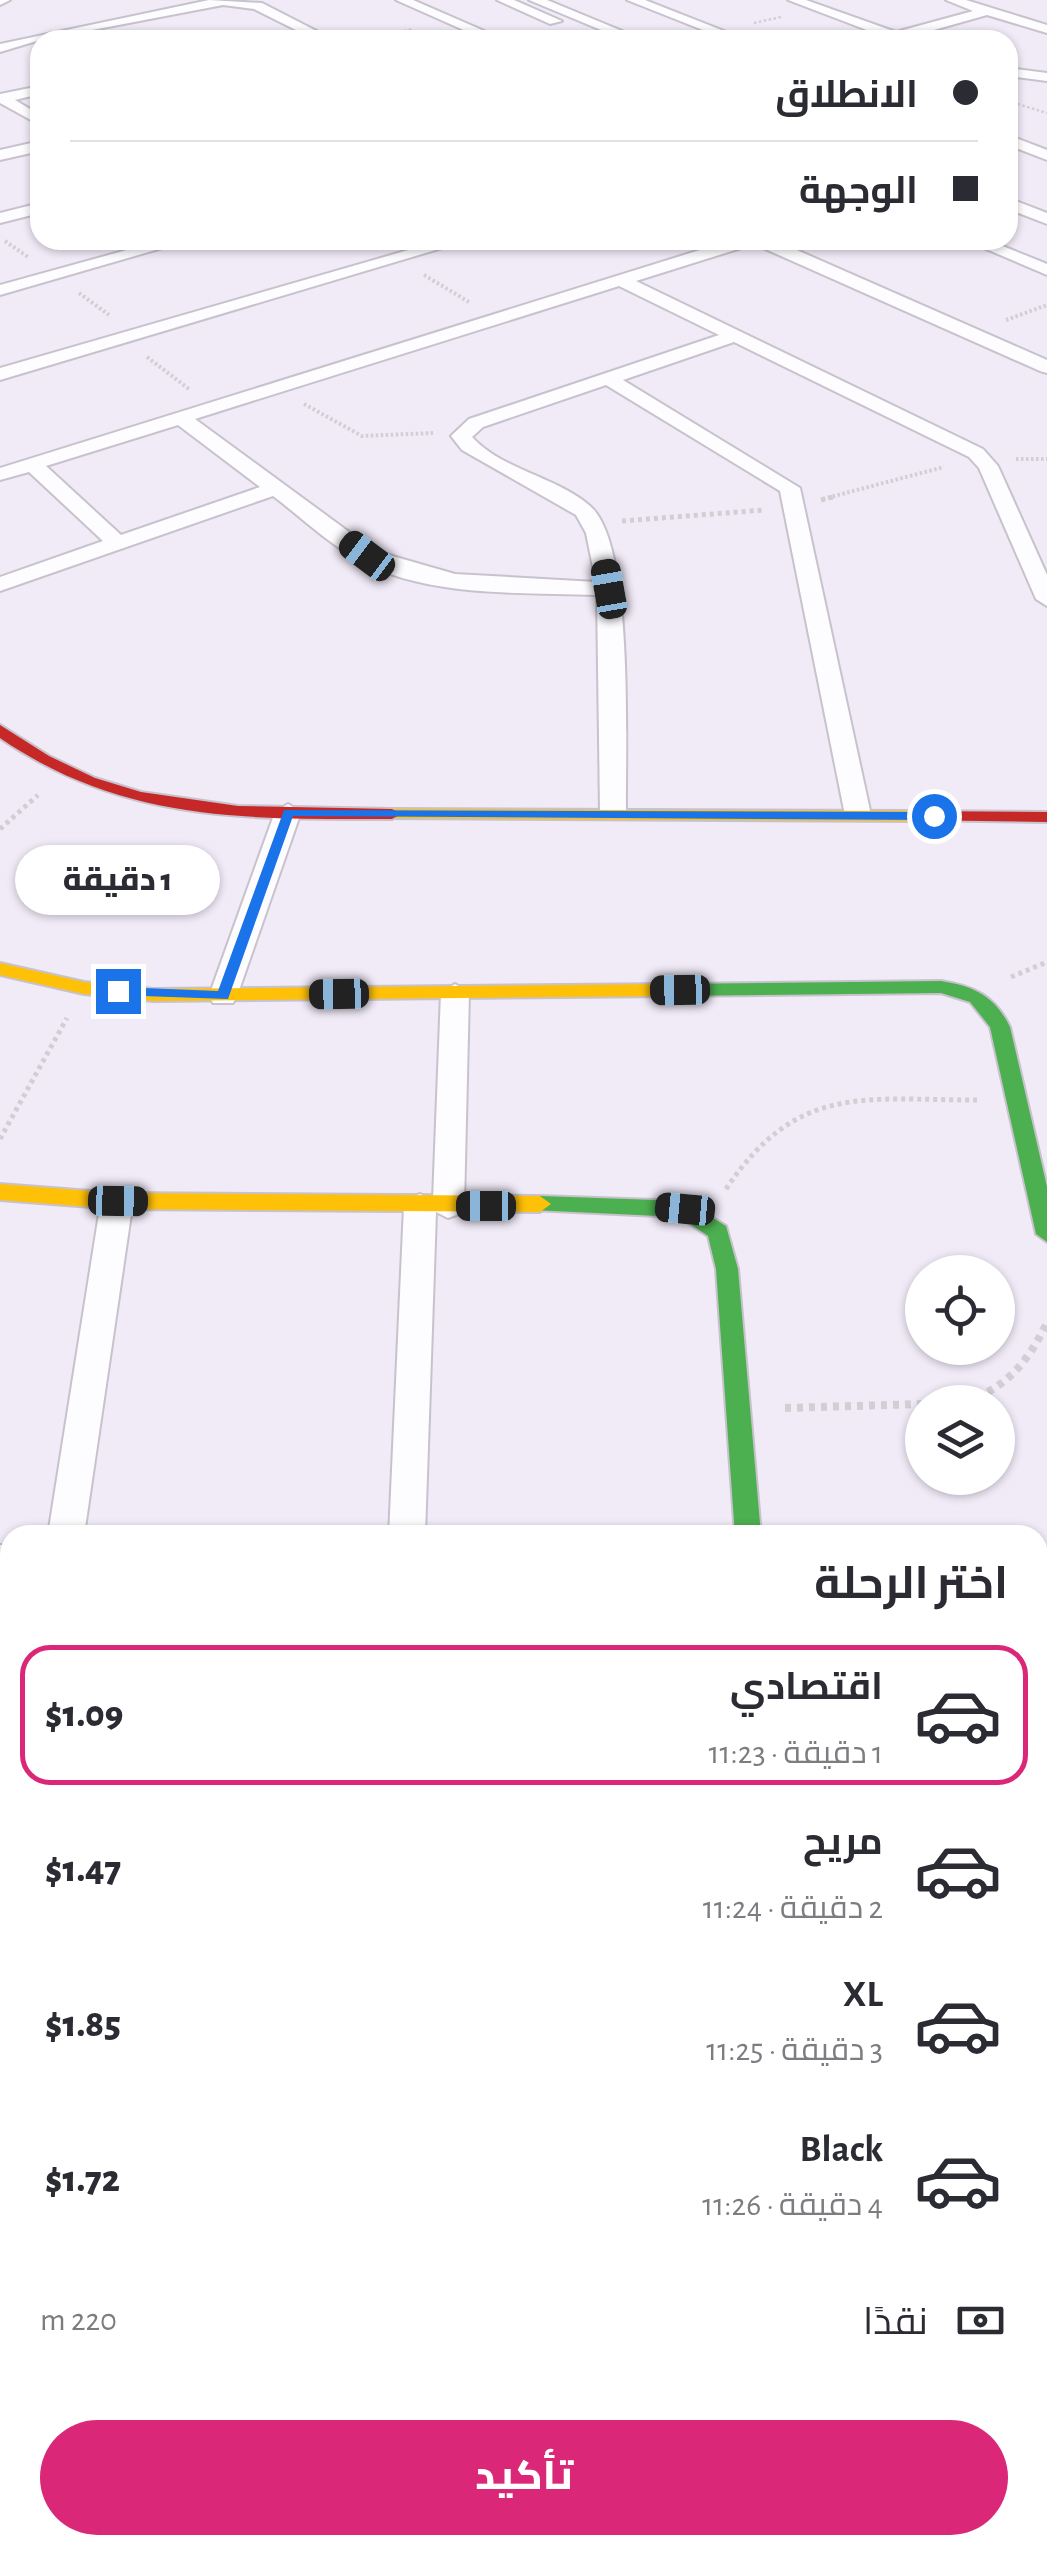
<!DOCTYPE html>
<html lang="ar">
<head>
<meta charset="utf-8">
<style>
  body { margin:0; font-family:"Alegreya Sans",Cairo,sans-serif; background:#f7f7f7; color:#2b2b33; direction:rtl; height:100vh; display:flex; flex-direction:column; font-size:38px; white-space:nowrap }
  * { box-sizing:border-box; margin:0 }
  p { font-size:32px; color:#7c7c81 }
  .icon { flex:none; width:55px; height:55px; fill:none; stroke:currentColor; stroke-width:2; stroke-linecap:round; stroke-linejoin:round }
  .map { position:relative; flex:1; overflow:hidden; direction:ltr }
  .panel { position:absolute; left:0px; top:1525px; width:1048px; height:1030px; display:flex; flex-direction:column; background:#fff; border-radius:30px 30px 0 0; box-shadow:0 2px 8px #0004; direction:rtl }
  .panel>* { flex:none }
  .guide { position:absolute; left:30px; top:30px; width:988px; height:220px; border-radius:30px; box-shadow:0 2px 8px #0004; direction:rtl; display:grid; align-content:center; height:220px; padding:0 40px; background:#fff }
  .buttons { position:absolute; left:905px; top:1255px; display:grid; gap:20px }
  .buttons a { display:grid; place-items:center; width:110px; height:110px; border-radius:50%; background:#fff; box-shadow:0 2px 8px #0004; font-size:50px }
  .end { position:absolute; width:45px; height:45px; margin:-22px; border:12px solid #1a73e8; background:#fff; box-shadow:0 0 0 5px #fff }
  .from { border-radius:50% }
  .bubble { position:absolute; height:70px; border-radius:35px; background:#fff; box-shadow:0 2px 8px #0004; font-size:32px; font-weight:800; line-height:70px; text-align:center; direction:rtl }
  .car { position:absolute; width:30px; height:60px; margin:-30px -15px; border-radius:12px; box-shadow:0 0 8px 2px #0007; background:linear-gradient(#222 24%,#8ab4d8 0 40%,#222 0 76%,#8ab4d8 0 86%,#222 0) }
  .guide b { display:flex; align-items:center; gap:35px; height:95px; font-size:38px }
  .guide b+b { border-top:2px solid #e1e1e2 }
  .guide i { width:25px; height:25px; background:#2b2b33 }
  ul { padding:0; list-style:none }
  li { display:flex; align-items:center; gap:30px; height:140px; margin:0 20px 15px; padding:0 20px; border:5px solid transparent; border-radius:30px }
  li div { flex:1 }
  li b { display:block; font-size:38px }
  li em { font-style:normal; font-weight:800 }
  li.on { border-color:#db2777 }
  li>.icon { width:90px; height:90px; stroke-width:1.5 }
  h2 { padding:0 40px; font-size:45px; line-height:120px }
  .pay { display:flex; align-items:center; gap:25px; height:110px; padding:0 40px; font-size:38px }
  .pay p { margin-inline-start:auto }
  .button { display:flex; gap:20px; margin-top:auto; padding:20px 40px }
  .button a { flex:1; height:115px; border-radius:60px; background:#db2777; color:#fff; font-size:40px; font-weight:800; line-height:115px; text-align:center }
  .map>svg:first-child { display:block }
  .lines { fill:none; stroke-linecap:round; stroke-linejoin:round }
  .street-casing { stroke:#c7c2cc; stroke-width:4 }
  .fast-casing { stroke:#c7c2cc; stroke-width:4 }
  .slow-casing { stroke:#c7c2cc; stroke-width:4 }
  .jam-casing { stroke:#c7c2cc; stroke-width:4 }
  .path-far3 { stroke:#d1cfd3; stroke-width:2.5; stroke-dasharray:2.5 2.5; stroke-linecap:butt }
  .path-far2 { stroke:#d1cfd3; stroke-width:4; stroke-dasharray:2.5 2.5; stroke-linecap:butt }
  .path-far1 { stroke:#d1cfd3; stroke-width:5; stroke-dasharray:4 4; stroke-linecap:butt }
  .path { stroke:#d1cfd3; stroke-width:8; stroke-dasharray:6 6; stroke-linecap:butt }
  .street { fill:#fdfcfe; fill-rule:evenodd }
  .fast { fill:#4caf50; fill-rule:evenodd }
  .slow { fill:#ffc107; fill-rule:evenodd }
  .jam { fill:#c62828; fill-rule:evenodd }
  .route { fill:#1a73e8 }
</style>
</head>
<body>
<div class="map">
<svg width="1047" height="2555" viewBox="0 0 1047 2555">
  <rect width="100%" height="100%" fill="#f1ebf8"/>
  <g class="lines">
    <defs>
      <g id="street">
        <path d="M0,0h10l-10,5z"/>
        <path d="M209,0l53,3 72,37h-18l-62,-31 -31,-4 -183,35 -40,12v-8z"/>
        <path d="M396,0h17l92,40h-19z"/>
        <path d="M497,0h17l48,21 -12,3z"/>
        <path d="M529,0h18l97,40h-19z"/>
        <path d="M627,0h18l102,40h-19z"/>
        <path d="M788,0h18l90,32 77,-21 -27,-11h20l81,25v8l-60,-18 -78,22 4,3h-20z"/>
        <path d="M1008,68l39,5v8l-39,-5z"/>
        <path d="M40,86v8l-25,6 25,15v10l-40,-22v-9z"/>
        <path d="M1008,135l39,15v10l-39,-15z"/>
        <path d="M40,141v10l-40,9v-10z"/>
        <path d="M1008,198l39,15v11l-39,-15z"/>
        <path d="M40,203v10l-40,10v-10z"/>
        <path d="M163,240h27l-190,55v-10z"/>
        <path d="M443,240h26l-469,140v-12z"/>
        <path d="M732,240h42l273,120v13l-7,-2 -286,-127 -118,37 347,168 15,17 49,109v31l-11,-7 -57,-131 -10,-11 -235,-115 -111,38 177,108 71,327 -4,5h-18l-4,-5 -65,-324 -174,-106 -123,42 -11,10c30,33 85,40 118,69 45,38 35,245 36,306l-4,5h-18l-4,-5 -3,-217c-76,-3 -167,3 -237,-34 -31,-17 -59,-44 -87,-65l-273,95v-14l103,-36 -74,-69 -29,8v-12zM619,286l100,49 -250,84 -18,17 11,14 114,65 10,18 10,49 -141,-8 -80,-23 -180,-132zM178,425l82,62 -139,48 -75,-69z"/>
        <path d="M965,240h23l59,24v11z"/>
        <path d="M288,804l13,8 -64,184 -4,7h-20l-4,-7 66,-184z"/>
        <path d="M455,984l14,9 -5,213 -5,8 -11,4 -12,-6 -11,323h-36l15,-329 5,-8 11,-4 13,6 8,-207z"/>
        <path d="M117,1189l11,4 5,8 -49,334h-36l53,-334 5,-8z"/>
        <rect x="0" y="1545" width="10" height="32"/>
        <rect x="1038" y="1550" width="9" height="32"/>
        <path d="M1038,1594h9v34l-9,-1z"/>
        <rect x="0" y="1595" width="10" height="34"/>
        <path d="M1038,1953h9v44l-9,-1z"/>
        <path d="M10,1963v44l-10,1v-44z"/>
        <path d="M1038,2461h9v52l-9,-1z"/>
        <rect x="0" y="2463" width="10" height="52"/>
        <path d="M970,2545h52l1,10h-52z"/>
      </g>
      <g id="fast">
        <path d="M941,981c33,5 54,15 69,46l37,160v55l-11,-8 -46,-207 -20,-25 -29,-9 -269,3 -10,-6 10,-6z"/>
        <path d="M540,1196l145,5 41,25 12,43 23,266h-26l-19,-266 -8,-33 -28,-19 -148,-7 -3,-6 3,-6z"/>
      </g>
      <g id="slow">
        <path d="M392,809l522,2 9,5 -9,5 -528,-3v-8z"/>
        <path d="M0,963l84,19 69,7 519,-5 10,6 -10,6 -519,5 -69,-7 -84,-19z"/>
        <path d="M0,1184l117,9 423,3 11,8 -11,8 -423,-3 -117,-9z"/>
      </g>
      <g id="jam">
        <path d="M0,725l49,31 46,22 46,14 97,14 154,3 9,5 -9,5c-144,0 -268,4 -392,-81z"/>
        <path d="M914,811l133,1v10l-139,-2 -3,-4z"/>
      </g>
    </defs>
    <use href="#street" class="street-casing"/>
    <use href="#fast" class="fast-casing"/>
    <use href="#slow" class="slow-casing"/>
    <use href="#jam" class="jam-casing"/>
    <g class="path-far3">
      <path d="M754,23l27,-6"/>
      <path d="M365,40l48,-11"/>
      <path d="M1008,101l39,12"/>
    </g>
    <g class="path-far2">
      <path d="M321,240l16,9"/>
      <path d="M5,241l23,16"/>
      <path d="M424,275l45,27"/>
      <path d="M79,293l30,22"/>
      <path d="M1006,320l41,-15"/>
      <path d="M147,357l42,32"/>
      <path d="M304,404l58,32 71,-3"/>
      <path d="M1016,459h31"/>
      <path d="M823,499l121,-32"/>
    </g>
    <g class="path-far1">
      <path d="M821,500l12,-3"/>
      <path d="M622,521l142,-11"/>
      <path d="M0,829l38,-34"/>
      <path d="M1011,977l36,-15"/>
      <path d="M0,1139l67,-121"/>
      <path d="M726,1189c71,-106 137,-89 251,-89"/>
    </g>
    <g class="path">
      <path d="M966,1402c42,-16 61,-39 81,-79"/>
      <path d="M785,1408l137,-4"/>
    </g>
    <use href="#street" class="street"/>
    <use href="#fast" class="fast"/>
    <use href="#slow" class="slow"/>
    <use href="#jam" class="jam"/>
  </g>
  <path class="route" d="M284,810l650,2 6,4 -6,4 -641,-4 -65,183 -114,-4 4,-8 100,4z"/>
</svg>
<div class="buttons">
<a><svg class="icon" aria-label="locate" viewBox="0 0 24 24"><circle cx="12" cy="12" r="6"/><path d="M12 2v4M12 18v4M2 12h4M18 12h4"/></svg></a>
<a><svg class="icon" aria-label="layers" viewBox="0 0 24 24"><path d="M12 4l9 5-9 5-9-5zM3 14l9 5 9-5"/></svg></a>
</div>
<i class="end from" style="left:934px;top:816px"></i>
<i class="end" style="left:118px;top:991px"></i>
<div class="bubble" style="left:15px;top:845px;width:205px">1 دقيقة</div>
<i class="car" style="left:367px;top:556px;rotate:307deg"></i>
<i class="car" style="left:609px;top:589px;rotate:350deg"></i>
<i class="car" style="left:680px;top:990px;rotate:269deg"></i>
<i class="car" style="left:339px;top:994px;rotate:269deg"></i>
<i class="car" style="left:118px;top:1201px;rotate:91deg"></i>
<i class="car" style="left:486px;top:1206px;rotate:270deg"></i>
<i class="car" style="left:685px;top:1209px;rotate:275deg"></i>
<div class="guide">
<b><i class="from"></i>الانطلاق</b>
<b><i></i>الوجهة</b>
</div>
<section class="panel">
<h2>اختر الرحلة</h2>
<ul>
<li class="on"><svg class="icon" aria-label="car" viewBox="0 0 24 24"><path d="M5 17H2v-5l4-1 3-4h7l3 4 3 1v5h-3M9 17h6M6 11h13"/><circle cx="7" cy="17" r="2"/><circle cx="17" cy="17" r="2"/></svg><div><b>اقتصادي</b><p>1 دقيقة · 11:23</p></div><em>$1.09</em></li>
<li><svg class="icon" aria-label="car" viewBox="0 0 24 24"><path d="M5 17H2v-5l4-1 3-4h7l3 4 3 1v5h-3M9 17h6M6 11h13"/><circle cx="7" cy="17" r="2"/><circle cx="17" cy="17" r="2"/></svg><div><b>مريح</b><p>2 دقيقة · 11:24</p></div><em>$1.47</em></li>
<li><svg class="icon" aria-label="car" viewBox="0 0 24 24"><path d="M5 17H2v-5l4-1 3-4h7l3 4 3 1v5h-3M9 17h6M6 11h13"/><circle cx="7" cy="17" r="2"/><circle cx="17" cy="17" r="2"/></svg><div><b>XL</b><p>3 دقيقة · 11:25</p></div><em>$1.85</em></li>
<li><svg class="icon" aria-label="car" viewBox="0 0 24 24"><path d="M5 17H2v-5l4-1 3-4h7l3 4 3 1v5h-3M9 17h6M6 11h13"/><circle cx="7" cy="17" r="2"/><circle cx="17" cy="17" r="2"/></svg><div><b>Black</b><p>4 دقيقة · 11:26</p></div><em>$1.72</em></li>
</ul>
<div class="pay"><svg class="icon" aria-label="cash" viewBox="0 0 24 24"><path d="M3 7h18v10H3z"/><circle cx="12" cy="12" r="2"/></svg>نقدًا<p>220 m</p></div>
<div class="button"><a>تأكيد</a></div>
</section>
</div>
</body>
</html>
